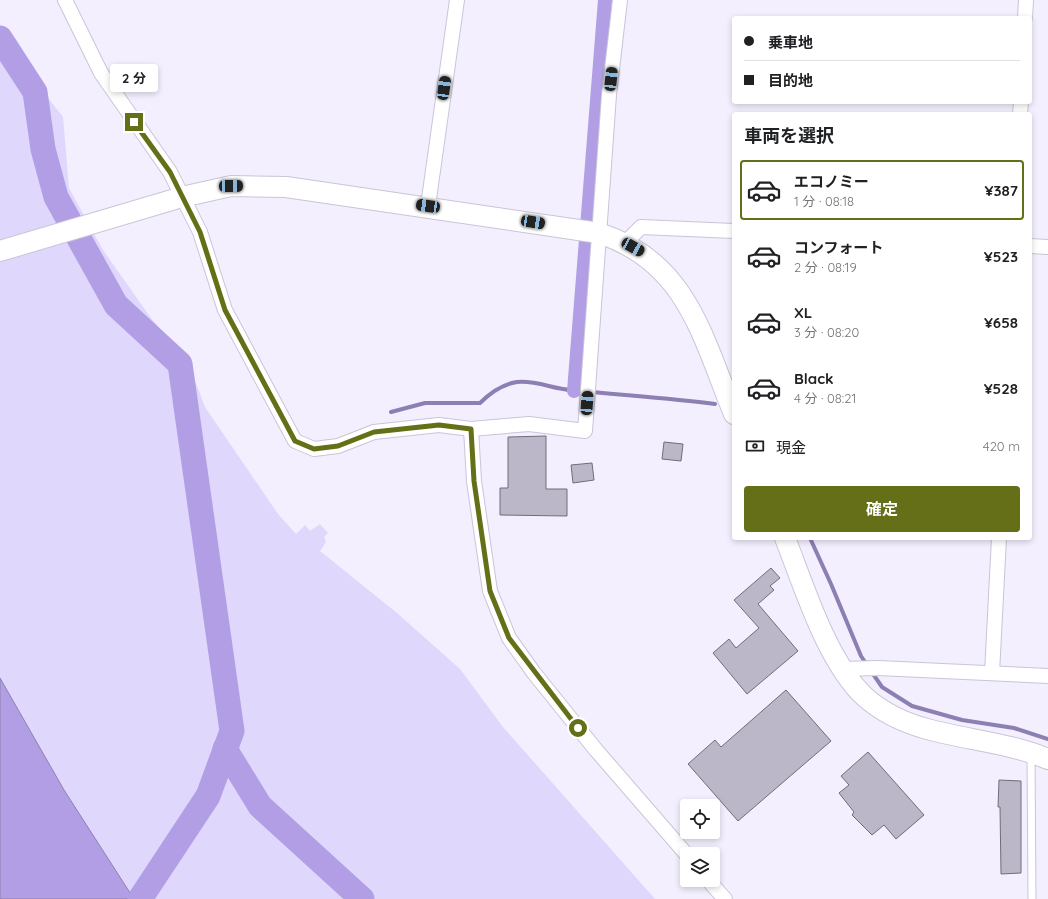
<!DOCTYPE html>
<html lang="ja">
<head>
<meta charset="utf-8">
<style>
  body { margin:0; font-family:Quicksand,"Noto Sans JP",sans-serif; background:#f6f6f6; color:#202124; height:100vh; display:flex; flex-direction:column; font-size:15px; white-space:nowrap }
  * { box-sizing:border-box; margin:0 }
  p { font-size:13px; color:#757577 }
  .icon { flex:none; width:22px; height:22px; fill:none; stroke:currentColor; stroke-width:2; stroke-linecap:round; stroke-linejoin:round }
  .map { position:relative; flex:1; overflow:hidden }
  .details { position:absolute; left:732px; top:112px; width:300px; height:428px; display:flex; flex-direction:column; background:#fff; border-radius:4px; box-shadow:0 2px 6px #0003 }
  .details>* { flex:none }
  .guide { position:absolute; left:732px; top:16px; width:300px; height:88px; border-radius:4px; box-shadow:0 2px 6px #0003; display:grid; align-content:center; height:88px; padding:0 12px; background:#fff }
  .buttons { position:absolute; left:680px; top:799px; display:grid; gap:8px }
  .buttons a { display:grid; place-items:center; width:40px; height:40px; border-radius:4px; background:#fff; box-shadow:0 2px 6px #0003; font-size:20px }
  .end { position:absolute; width:18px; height:18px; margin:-9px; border:5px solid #646f17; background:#fff; box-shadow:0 0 0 2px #fff }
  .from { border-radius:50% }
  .bubble { position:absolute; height:28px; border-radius:4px; background:#fff; box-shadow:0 2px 6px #0003; font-size:13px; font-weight:700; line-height:28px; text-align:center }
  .car { position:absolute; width:12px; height:24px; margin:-12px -6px; border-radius:5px; box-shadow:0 0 3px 1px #0007; background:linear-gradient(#222 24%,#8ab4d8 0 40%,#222 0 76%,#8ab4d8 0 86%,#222 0) }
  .guide b { display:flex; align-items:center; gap:14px; height:38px; font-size:15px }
  .guide b+b { border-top:1px solid #e0e0e0 }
  .guide i { width:10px; height:10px; background:#202124 }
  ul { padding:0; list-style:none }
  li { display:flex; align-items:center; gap:12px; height:60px; margin:0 8px 6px; padding:0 4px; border:2px solid transparent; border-radius:4px }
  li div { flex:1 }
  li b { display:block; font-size:15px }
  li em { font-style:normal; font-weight:700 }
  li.selected { border-color:#646f17 }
  li>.icon { width:36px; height:36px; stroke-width:1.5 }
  h2 { padding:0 12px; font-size:18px; line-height:48px }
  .pay { display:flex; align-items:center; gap:10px; height:44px; padding:0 12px; font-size:15px }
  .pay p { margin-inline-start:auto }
  .button { display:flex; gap:8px; margin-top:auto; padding:8px 12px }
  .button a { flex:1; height:46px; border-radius:4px; background:#646f17; color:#fff; font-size:16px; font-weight:700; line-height:46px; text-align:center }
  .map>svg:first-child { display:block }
  .green { fill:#e0d7fc }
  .water { fill:#b29ee4; stroke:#8d7fb2 }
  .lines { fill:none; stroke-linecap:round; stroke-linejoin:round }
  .stream { stroke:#8d7fb2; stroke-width:4 }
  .canal { stroke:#b29ee4; stroke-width:14 }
  .river { stroke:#b29ee4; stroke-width:25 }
  .building { fill:#bbb7c8; stroke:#706c7c }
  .lane-casing { stroke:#c9c5d7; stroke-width:9 }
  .street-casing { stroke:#c9c5d7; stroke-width:16 }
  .secondary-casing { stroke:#c9c5d7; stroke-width:22 }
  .lane { stroke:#fff; stroke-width:7 }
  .street { stroke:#fff; stroke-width:14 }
  .secondary { stroke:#fff; stroke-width:20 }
  .route { stroke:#646f17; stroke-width:5 }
</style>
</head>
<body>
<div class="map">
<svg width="1048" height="899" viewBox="0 0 1048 899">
  <rect width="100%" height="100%" fill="#f3effe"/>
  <path class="green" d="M0,30l34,50 29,37 6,71 34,62 48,68 36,42 18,47 73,107 18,20 9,-9 5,6 10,-7 8,9 -4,4 2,5 -6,9 77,62 63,56 43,58 152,172h-521l-70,-109 -64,-112z"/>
  <path class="water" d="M0,678l64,112 70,109h-134z"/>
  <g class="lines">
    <g class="stream">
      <path d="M391,412l34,-9h55c10,-10 23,-19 37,-21 19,-2 36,7 54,8 48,5 96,8 144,14"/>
      <path d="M810,538l21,46 30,72 6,9"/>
      <path d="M871,671l11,16 30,19 50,14 52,8 34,11"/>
    </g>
    <path class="canal" d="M574,391l31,-391"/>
    <g class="river">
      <path d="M0,38l35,54 8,57 13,48 60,108 64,59 52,367 -24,65 -68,103"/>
      <path d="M225,749l35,57 102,93"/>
    </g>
  </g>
  <g class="building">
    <path d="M546,436v53h21v27l-67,-1v-27h8v-51z"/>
    <path d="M664,442l19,2 -2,17 -19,-2z"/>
    <path d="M592,463l2,17 -21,3 -2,-18z"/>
    <path d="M771,568l9,10 -10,8 4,4 -16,14 40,47 -51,43 -34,-41 16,-14 7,9 23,-20 -25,-28z"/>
    <path d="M786,690l45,51 -93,80 -50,-57 27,-24 6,7z"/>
    <path d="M868,752l56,63 -28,24 -12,-14 -12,10 -20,-20 2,-3 -15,-19 10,-8 -8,-9z"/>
    <path d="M999,780l22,1v92l-20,1 -1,-67h-2z"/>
  </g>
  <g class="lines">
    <defs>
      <path id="lane" d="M1031,754l1,145"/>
      <g id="street">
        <path d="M65,0l36,73 69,99 30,60 25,78 63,118 7,13 19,8 24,-3 36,-14 65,-7 32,4 58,-5 56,7 24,-336 11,-95"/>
        <path d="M1025,18l1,-18"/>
        <path d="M1020,114l1,-12"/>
        <path d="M428,206l29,-206"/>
        <path d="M625,243l16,-16 93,4"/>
        <path d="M1030,246l18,1"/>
        <path d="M471,429l3,52 16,110 19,47 25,35 62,77 91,105"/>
        <path d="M842,669l36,-1 170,8"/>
        <path d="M992,673l7,-135"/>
        <path d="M708,880l17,19"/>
      </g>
      <g id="secondary">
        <path d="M0,251l182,-54 49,-11 55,1 313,46c88,29 103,103 135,181"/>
        <path d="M785,538c19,48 42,124 80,159 18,16 40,26 62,32 40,11 83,14 121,30"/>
      </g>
    </defs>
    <use href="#lane" class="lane-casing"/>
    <use href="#street" class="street-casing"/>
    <use href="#secondary" class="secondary-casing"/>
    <use href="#lane" class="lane"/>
    <use href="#street" class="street"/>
    <use href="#secondary" class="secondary"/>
  </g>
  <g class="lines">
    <path class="route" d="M134,122l36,50 30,60 25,78 70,131 19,8 24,-3 36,-14 65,-7 32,4 3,52 16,110 19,47 69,90"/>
  </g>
</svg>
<div class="buttons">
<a><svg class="icon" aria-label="locate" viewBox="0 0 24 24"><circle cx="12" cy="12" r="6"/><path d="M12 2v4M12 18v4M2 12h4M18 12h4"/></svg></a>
<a><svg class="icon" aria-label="layers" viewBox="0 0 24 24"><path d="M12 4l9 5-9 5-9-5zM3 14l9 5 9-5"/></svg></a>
</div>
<i class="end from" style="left:578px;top:728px"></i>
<i class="end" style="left:134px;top:122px"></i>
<div class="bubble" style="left:110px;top:64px;width:48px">2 分</div>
<i class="car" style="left:611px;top:79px;rotate:6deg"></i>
<i class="car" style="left:444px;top:88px;rotate:8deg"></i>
<i class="car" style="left:231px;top:186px;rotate:89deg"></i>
<i class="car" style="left:428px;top:206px;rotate:278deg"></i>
<i class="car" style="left:533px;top:222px;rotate:99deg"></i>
<i class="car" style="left:633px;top:247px;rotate:119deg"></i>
<i class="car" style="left:587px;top:403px;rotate:4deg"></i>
<div class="guide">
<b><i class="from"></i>乗車地</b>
<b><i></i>目的地</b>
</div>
<section class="details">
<h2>車両を選択</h2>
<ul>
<li class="selected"><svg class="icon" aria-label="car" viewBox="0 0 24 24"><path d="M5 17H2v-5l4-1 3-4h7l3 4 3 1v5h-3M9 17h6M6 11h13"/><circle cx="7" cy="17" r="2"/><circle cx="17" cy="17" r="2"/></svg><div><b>エコノミー</b><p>1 分 · 08:18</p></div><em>¥387</em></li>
<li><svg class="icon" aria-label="car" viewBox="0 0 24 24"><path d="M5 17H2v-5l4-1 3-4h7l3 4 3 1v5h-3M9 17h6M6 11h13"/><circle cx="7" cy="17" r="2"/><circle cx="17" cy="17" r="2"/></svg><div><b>コンフォート</b><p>2 分 · 08:19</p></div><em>¥523</em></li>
<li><svg class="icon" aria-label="car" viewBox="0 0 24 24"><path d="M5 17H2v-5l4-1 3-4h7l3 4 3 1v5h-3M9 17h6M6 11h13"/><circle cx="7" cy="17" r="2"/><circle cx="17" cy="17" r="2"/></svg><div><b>XL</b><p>3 分 · 08:20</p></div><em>¥658</em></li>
<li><svg class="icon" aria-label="car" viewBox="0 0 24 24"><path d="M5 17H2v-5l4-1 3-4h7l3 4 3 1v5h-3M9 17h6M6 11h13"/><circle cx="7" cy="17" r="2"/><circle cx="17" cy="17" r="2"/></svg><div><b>Black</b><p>4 分 · 08:21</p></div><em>¥528</em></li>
</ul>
<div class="pay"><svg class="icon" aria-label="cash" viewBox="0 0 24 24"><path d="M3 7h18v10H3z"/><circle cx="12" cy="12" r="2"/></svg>現金<p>420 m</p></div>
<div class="button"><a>確定</a></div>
</section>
</div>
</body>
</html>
